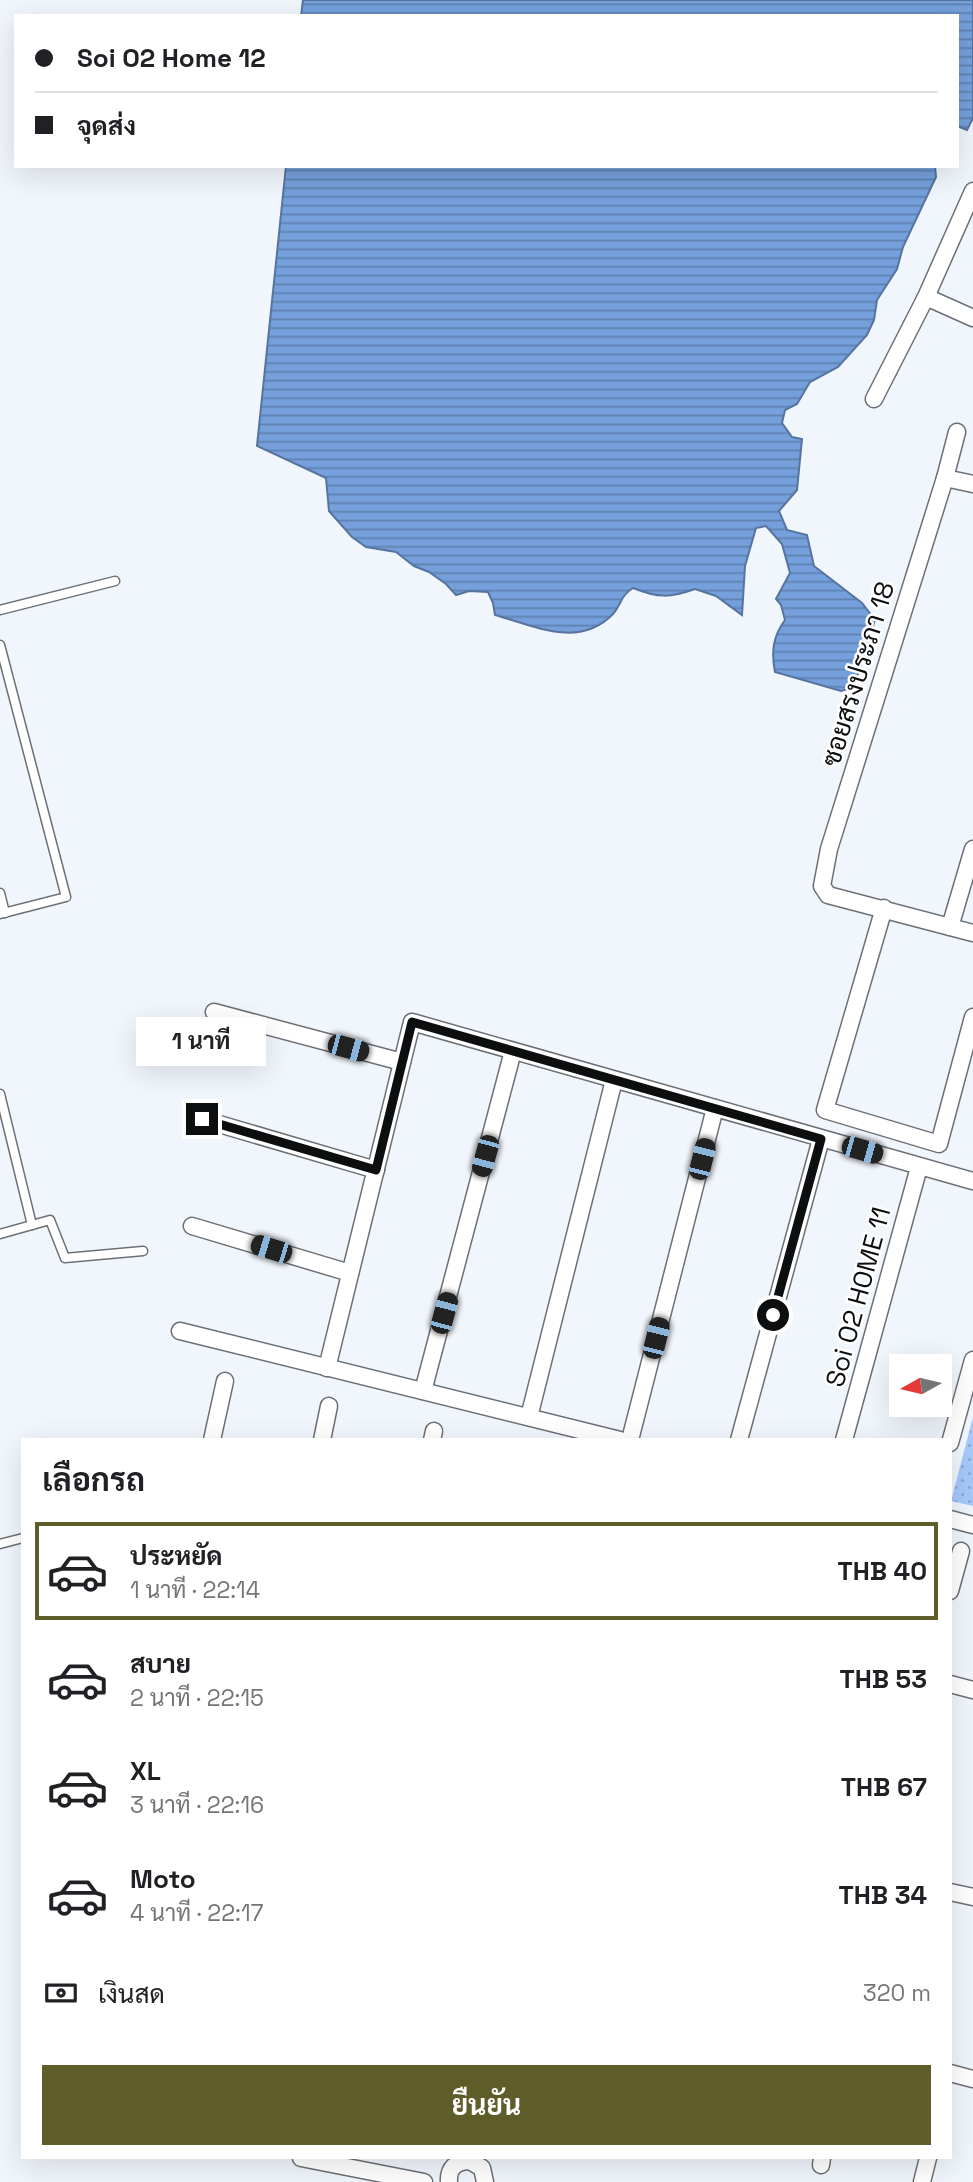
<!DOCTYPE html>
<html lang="th">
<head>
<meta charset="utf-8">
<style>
  body { margin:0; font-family:"Space Grotesk",Sarabun,sans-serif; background:#f2f2f2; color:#202124; height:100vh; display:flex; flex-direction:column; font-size:26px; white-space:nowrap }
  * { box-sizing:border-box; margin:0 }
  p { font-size:23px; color:#757577 }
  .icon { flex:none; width:38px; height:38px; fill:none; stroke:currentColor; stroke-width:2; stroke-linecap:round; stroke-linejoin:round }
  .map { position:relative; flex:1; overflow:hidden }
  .sheet { position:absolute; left:21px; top:1438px; width:931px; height:721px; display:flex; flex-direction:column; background:#fff; border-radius:0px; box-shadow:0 7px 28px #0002 }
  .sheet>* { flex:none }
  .guide { position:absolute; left:14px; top:14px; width:945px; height:154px; border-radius:0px; box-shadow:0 7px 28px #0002; display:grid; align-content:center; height:154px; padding:0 21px; background:#fff }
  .needle { width:46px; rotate:262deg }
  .buttons { position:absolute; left:889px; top:1354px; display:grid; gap:14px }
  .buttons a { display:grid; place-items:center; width:63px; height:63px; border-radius:0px; background:#fff; box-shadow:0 7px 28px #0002; font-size:35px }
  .end { position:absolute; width:32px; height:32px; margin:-16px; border:9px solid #0c0e10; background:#fff; box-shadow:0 0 0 4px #fff }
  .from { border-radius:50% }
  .bubble { position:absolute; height:49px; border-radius:0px; background:#fff; box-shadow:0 7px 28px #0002; font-size:23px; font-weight:700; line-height:49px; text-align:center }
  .car { position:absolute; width:21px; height:42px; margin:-21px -10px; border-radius:9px; box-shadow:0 0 5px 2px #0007; background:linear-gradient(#222 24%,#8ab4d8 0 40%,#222 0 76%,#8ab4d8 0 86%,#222 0) }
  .guide b { display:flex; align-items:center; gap:24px; height:66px; font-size:26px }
  .guide b+b { border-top:2px solid #e0e0e0 }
  .guide i { width:18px; height:18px; background:#202124 }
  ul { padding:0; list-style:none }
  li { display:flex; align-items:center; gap:21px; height:98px; margin:0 14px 10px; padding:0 7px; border:4px solid transparent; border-radius:0px }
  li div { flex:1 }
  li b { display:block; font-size:26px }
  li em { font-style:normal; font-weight:700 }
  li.active { border-color:#5e5c28 }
  li>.icon { width:63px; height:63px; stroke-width:1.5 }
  h2 { padding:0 21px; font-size:32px; line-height:84px }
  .pay { display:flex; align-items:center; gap:18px; height:77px; padding:0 21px; font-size:26px }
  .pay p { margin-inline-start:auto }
  .action { display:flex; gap:14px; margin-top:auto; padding:14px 21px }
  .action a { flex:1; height:80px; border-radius:0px; background:#5e5c28; color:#fff; font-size:28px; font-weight:700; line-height:80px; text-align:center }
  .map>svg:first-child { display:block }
  .park { fill:url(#park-dots) }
  .water { fill:url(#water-rules); stroke:#56749e; stroke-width:2 }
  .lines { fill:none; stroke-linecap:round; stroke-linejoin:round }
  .lane-casing { stroke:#6c7076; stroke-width:11 }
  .street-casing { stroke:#6c7076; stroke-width:19 }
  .lane { stroke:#fff; stroke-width:8 }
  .street { stroke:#fff; stroke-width:16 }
  .route { stroke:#0c0e10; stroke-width:9 }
  .labels { text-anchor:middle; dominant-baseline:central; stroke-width:5; stroke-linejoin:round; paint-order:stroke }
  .street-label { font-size:26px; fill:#0c0e10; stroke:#fff }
</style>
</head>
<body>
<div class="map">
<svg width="973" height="2182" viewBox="0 0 973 2182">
  <defs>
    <pattern id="park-dots" width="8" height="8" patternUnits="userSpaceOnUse" patternTransform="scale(1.75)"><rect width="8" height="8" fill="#a6c9fa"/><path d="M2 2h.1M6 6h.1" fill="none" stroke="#8eabd5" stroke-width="1.8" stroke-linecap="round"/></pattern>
    <pattern id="water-rules" width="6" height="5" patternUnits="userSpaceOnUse" patternTransform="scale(1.75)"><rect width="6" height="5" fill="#75a0db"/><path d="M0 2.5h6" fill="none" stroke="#5e81b0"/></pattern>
  </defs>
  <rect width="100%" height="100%" fill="#f1f6fc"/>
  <path class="park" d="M973,1417v89l-22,-5z"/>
  <g class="water">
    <path d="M303,0h670v118l-6,12 -10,-4v-110h-656z"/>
    <path d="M286,166h649l1,11 -33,70 -6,22 -20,31 -3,20 -7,15 -29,32 -28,15 -13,22 -12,6 -3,13 10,14 10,2 -5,51 -18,21 8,19 20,5 7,31 48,37 13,17 -17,54 -7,14 -10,3 -66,-19c-4,-20 -2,-36 10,-52l-4,-15 -5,-6 14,-26 -8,-29 -16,-18 -10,2 -11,38 -3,49 -26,-19 -21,-7c-25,9 -37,9 -62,-1 -13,8 -11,16 -20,26 -34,35 -78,12 -118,1l-2,-12 -5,-11 -19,-1 -13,4 -10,-11 -17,-12 -15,-6 -18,-14 -30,-5 -14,-10 -23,-26 -3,-33 -69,-32z"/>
  </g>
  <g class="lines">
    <defs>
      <g id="lane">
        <path d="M0,610l115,-29"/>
        <path d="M0,645l66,252 -66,17"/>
        <path d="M0,893l5,20"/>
        <path d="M0,1094l32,131"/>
        <path d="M0,1234l50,-14 15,38 78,-7"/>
        <path d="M0,1544l23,-6"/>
      </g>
      <g id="street">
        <path d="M926,297l47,21"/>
        <path d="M874,399l52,-102 47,-106"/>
        <path d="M957,432l-12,46 -116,371 -7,37 6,9 145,38"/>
        <path d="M945,478l28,6"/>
        <path d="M884,908l-59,202 114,34 34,-127"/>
        <path d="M950,927l23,-78"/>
        <path d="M214,1012l188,50"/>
        <path d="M202,1119l174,51"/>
        <path d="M192,1226l158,47"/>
        <path d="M180,1331l440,109"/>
        <path d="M327,1368l85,-346 561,159"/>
        <path d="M423,1391l90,-340"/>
        <path d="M529,1417l85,-337"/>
        <path d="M212,1440l13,-59"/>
        <path d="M322,1440l7,-34"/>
        <path d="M432,1440l2,-9"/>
        <path d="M630,1440l85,-332"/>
        <path d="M739,1440l82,-301"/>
        <path d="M844,1440l75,-273"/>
        <path d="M950,1443l23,-83"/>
        <path d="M950,1519l23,6"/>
        <path d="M950,1591l11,-40"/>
        <path d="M950,1684l23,6"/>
        <path d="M950,1892l23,5"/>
        <path d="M950,2073l23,6"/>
        <path d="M301,2158l123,24"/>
        <path d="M821,2165l1,-7"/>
        <path d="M449,2182c-1,-14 7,-21 21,-21l12,7 3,14"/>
        <path d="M922,2182l6,-24"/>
      </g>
    </defs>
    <use href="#lane" class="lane-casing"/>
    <use href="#street" class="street-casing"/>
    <use href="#lane" class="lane"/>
    <use href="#street" class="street"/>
  </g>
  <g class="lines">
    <path class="route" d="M202,1119l174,51 36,-148 409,117 -48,176"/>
  </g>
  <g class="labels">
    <g class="street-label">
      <text transform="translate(858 674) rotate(-73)">ซอยสรงประภา 18</text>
      <text transform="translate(858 1297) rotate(-75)">Soi O2 HOME 11</text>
    </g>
  </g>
</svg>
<div class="buttons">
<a><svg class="needle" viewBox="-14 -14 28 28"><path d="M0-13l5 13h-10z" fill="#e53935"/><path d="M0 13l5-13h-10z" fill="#757577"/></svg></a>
</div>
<i class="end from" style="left:773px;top:1315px"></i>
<i class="end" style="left:202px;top:1119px"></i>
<div class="bubble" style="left:136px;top:1017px;width:130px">1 นาที</div>
<i class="car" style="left:348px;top:1048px;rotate:105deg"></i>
<i class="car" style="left:862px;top:1150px;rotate:106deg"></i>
<i class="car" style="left:485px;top:1156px;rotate:195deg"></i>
<i class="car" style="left:702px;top:1159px;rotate:14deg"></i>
<i class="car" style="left:271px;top:1249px;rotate:287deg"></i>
<i class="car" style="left:444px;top:1313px;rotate:15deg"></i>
<i class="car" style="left:656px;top:1338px;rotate:14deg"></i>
<div class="guide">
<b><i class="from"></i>Soi O2 Home 12</b>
<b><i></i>จุดส่ง</b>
</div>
<section class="sheet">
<h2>เลือกรถ</h2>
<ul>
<li class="active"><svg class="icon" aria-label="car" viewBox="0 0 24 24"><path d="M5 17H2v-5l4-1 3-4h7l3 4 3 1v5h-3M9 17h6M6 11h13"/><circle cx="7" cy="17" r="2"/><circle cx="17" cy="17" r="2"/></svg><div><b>ประหยัด</b><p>1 นาที · 22:14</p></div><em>THB 40</em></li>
<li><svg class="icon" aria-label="car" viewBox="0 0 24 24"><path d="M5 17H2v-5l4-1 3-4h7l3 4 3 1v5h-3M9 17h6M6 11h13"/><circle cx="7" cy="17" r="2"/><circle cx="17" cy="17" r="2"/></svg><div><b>สบาย</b><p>2 นาที · 22:15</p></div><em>THB 53</em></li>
<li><svg class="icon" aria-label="car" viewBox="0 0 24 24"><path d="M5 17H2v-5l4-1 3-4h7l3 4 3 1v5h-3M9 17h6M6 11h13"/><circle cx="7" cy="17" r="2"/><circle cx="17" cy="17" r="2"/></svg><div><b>XL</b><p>3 นาที · 22:16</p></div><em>THB 67</em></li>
<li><svg class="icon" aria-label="car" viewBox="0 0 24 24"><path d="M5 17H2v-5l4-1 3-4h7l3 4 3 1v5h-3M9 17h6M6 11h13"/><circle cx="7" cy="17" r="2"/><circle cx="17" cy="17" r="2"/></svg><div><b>Moto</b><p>4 นาที · 22:17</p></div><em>THB 34</em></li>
</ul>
<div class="pay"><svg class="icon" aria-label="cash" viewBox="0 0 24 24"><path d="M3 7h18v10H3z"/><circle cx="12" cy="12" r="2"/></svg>เงินสด<p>320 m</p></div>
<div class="action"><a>ยืนยัน</a></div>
</section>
</div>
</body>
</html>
